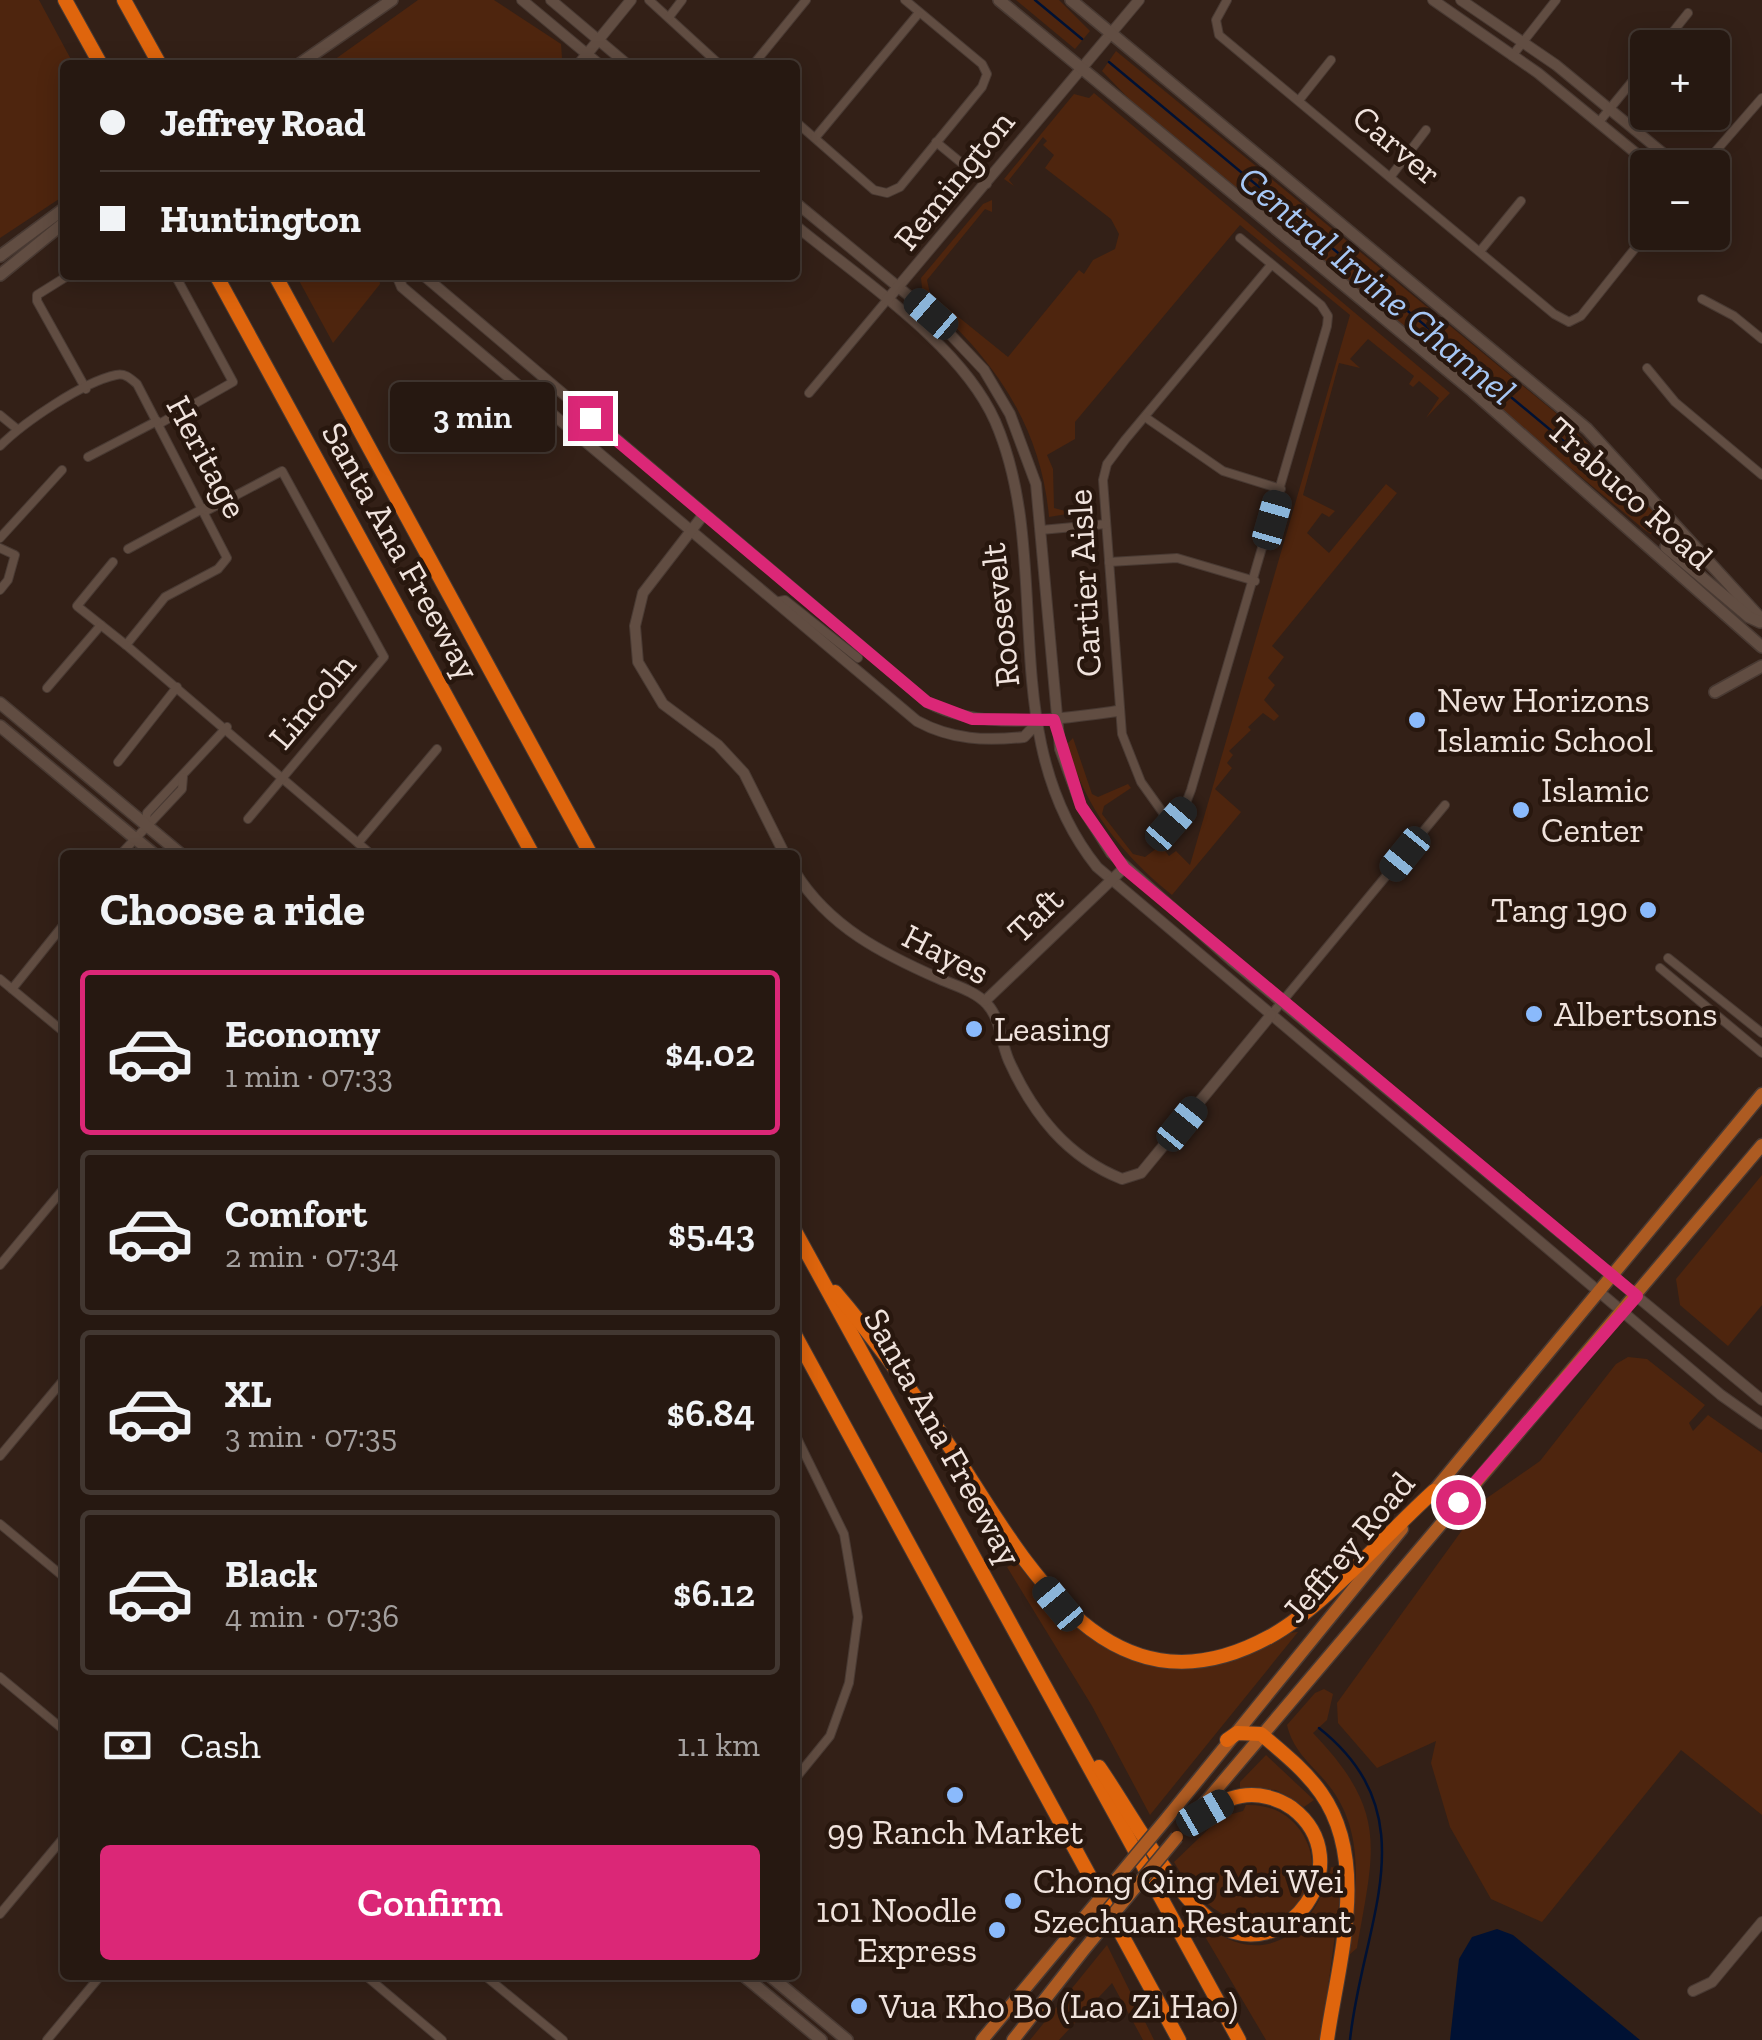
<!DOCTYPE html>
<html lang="en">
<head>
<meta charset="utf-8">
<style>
  body { margin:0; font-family:"Zilla Slab",serif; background:#32251f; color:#f1f3f6; height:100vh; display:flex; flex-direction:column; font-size:38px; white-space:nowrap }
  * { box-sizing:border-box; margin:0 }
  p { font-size:32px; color:#a4a09f }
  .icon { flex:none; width:55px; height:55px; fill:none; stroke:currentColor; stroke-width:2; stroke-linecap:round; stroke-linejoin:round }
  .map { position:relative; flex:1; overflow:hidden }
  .details { position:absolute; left:60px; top:850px; width:740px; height:1130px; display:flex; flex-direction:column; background:#261811; border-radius:10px; box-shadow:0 5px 25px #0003,0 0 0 2px #423731 }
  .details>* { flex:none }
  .top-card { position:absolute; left:60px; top:60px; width:740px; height:220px; border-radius:10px; box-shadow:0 5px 25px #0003,0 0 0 2px #423731; display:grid; align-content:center; height:220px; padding:0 40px; background:#261811 }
  .fabs { position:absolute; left:1630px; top:30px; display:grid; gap:20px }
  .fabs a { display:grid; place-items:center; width:100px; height:100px; border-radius:10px; background:#261811; box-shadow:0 5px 25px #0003,0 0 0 2px #423731; font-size:50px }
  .end { position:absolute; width:45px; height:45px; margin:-22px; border:12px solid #db2777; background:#fff; box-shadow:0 0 0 5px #fff }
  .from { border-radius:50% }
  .bubble { position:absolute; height:70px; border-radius:10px; background:#261811; box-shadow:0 5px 25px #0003,0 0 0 2px #423731; font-size:32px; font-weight:600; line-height:70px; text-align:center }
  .car { position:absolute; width:30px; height:60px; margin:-30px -15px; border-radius:12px; box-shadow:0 0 8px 2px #0007; background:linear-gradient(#222 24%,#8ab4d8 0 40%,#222 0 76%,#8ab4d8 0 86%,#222 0) }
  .top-card b { display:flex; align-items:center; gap:35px; height:95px; font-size:38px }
  .top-card b+b { border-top:2px solid #423731 }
  .top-card i { width:25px; height:25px; background:#f1f3f6 }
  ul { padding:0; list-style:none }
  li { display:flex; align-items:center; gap:30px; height:165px; margin:0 20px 15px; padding:0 20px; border:5px solid #423731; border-radius:10px }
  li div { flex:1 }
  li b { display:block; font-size:38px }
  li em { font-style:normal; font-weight:600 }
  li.current { border-color:#db2777 }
  li>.icon { width:90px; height:90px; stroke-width:1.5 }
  h2 { padding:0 40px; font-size:45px; line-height:120px }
  .pay { display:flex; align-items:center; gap:25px; height:110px; padding:0 40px; font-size:38px }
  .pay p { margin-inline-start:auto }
  .action { display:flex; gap:20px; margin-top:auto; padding:20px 40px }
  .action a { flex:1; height:115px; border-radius:10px; background:#db2777; color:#fff; font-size:40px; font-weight:600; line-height:115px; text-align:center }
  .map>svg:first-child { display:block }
  .green { fill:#4e250e }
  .water { fill:#013 }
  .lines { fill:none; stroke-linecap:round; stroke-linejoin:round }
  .stream { stroke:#013; stroke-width:2.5 }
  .minor-casing { stroke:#493a33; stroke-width:10 }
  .tertiary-casing { stroke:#493a33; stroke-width:12 }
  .secondary-casing { stroke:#493a33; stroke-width:14 }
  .primary-casing { stroke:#493a33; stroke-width:15 }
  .motorway-casing { stroke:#493a33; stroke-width:16 }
  .minor { stroke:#614d42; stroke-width:8 }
  .tertiary { stroke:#614d42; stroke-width:10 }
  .secondary { stroke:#614d42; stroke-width:11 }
  .primary { stroke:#ad5b22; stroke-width:12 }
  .motorway { stroke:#df650d; stroke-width:14 }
  .primary-bridge-casing { stroke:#493a33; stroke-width:15; stroke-linecap:butt }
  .primary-bridge { stroke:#ad5b22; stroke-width:12 }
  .route { stroke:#db2777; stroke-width:12 }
  .poi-dot { fill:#8abafc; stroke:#28170e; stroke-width:4 }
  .labels { text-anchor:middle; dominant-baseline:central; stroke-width:9; stroke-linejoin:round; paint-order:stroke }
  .street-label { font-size:35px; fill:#f0e3dd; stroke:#28170e }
  .poi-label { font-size:35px; fill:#f0e3dd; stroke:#28170e; text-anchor:start }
  .water-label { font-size:38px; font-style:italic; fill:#a6c7f5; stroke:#28170e }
</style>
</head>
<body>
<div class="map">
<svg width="1762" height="2040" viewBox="0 0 1762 2040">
  <rect width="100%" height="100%" fill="#332017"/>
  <g class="green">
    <path d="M0,0h39l35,65h-9v130l-65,43z"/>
    <path d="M418,0h76l67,44 1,14 -6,7h-229z"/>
    <path d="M1016,0h43l31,31 -15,18z"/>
    <path d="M1116,51l446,367 103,103 -14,13 -5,-3 -511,-426 -33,-34z"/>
    <path d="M1094,93l356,300 -24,25 13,-20 -20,-17 -6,6 -4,-3 5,-8 -46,-37 -18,20 10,9 -21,-5 -36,132 32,16 -6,6 -7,-4 -15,20 22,20 57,-69 11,9 -125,153 12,11 -16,21 7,7 -11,15 15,16 -5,5 -11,-8 -15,14 3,3 -22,21 4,4 -6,8 5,5 -17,21 26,23 -69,83c-51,-41 -87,-87 -105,-151l6,-6 19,56 6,3 30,-13 3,4 -27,18 -2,8 31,40 12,3 16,-12 8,11 7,-5 14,14 160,-550 -110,-90 -165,197v17l-28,16 6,14 1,39 19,5 -24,4c-8,-93 -57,-161 -126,-220l-2,-19 62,-74 9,-4v12l-7,-3 -58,71 3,14 78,63 71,-87 5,4 9,-14 22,-11 4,-15 -8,-15 -66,-51 9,-13 -11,-10 4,-4 -4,-4 -34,43 5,6 -10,-7 70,-85 15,4z"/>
    <path d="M296,275h83l1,9 -47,59z"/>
    <path d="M1762,1175v130l-34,41 -48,-41 -4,-26z"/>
    <path d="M1628,1357l19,2 58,46 -16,18 4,8 15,-16 54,38v362l-81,-65 -139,172 -51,-23 -41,-72 -19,-64 5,-22 -59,27 -39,-45 -1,-20 131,-181 19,-24 53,-37 76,-97z"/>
    <path d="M1017,1562c51,71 117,123 210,99 23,-6 50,-29 71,-29l-148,183 -58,-109 -85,-139z"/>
    <path d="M1324,1689l9,5 -6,26 -14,13c76,79 61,116 44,215l-8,7c5,-54 18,-112 -14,-161 -16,-25 -41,-38 -48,-69l28,-32z"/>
    <path d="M1266,1755l48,45 -10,7 -28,-17 -36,-2v-6z"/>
    <path d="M1246,1805c21,-1 41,7 54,25 49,70 -60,150 -126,32l47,-45 22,-6z"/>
    <path d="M1331,1867l9,1v29l-19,143h-55l-69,-117c13,4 27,16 42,20 49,13 83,-33 92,-76z"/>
    <path d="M1107,1945l47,95h-11l-31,-57 -53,57h-29z"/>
  </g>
  <path class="water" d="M1497,1929l16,6 127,105h-190l9,-81 13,-22z"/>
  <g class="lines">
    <g class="stream">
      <path d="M1035,0l47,39"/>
      <path d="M1109,62l535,446"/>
      <path d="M1319,1728c112,89 43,195 31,312"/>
    </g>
    <defs>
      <g id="minor">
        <path d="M649,0l71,65"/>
        <path d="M1227,0l-11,20 3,15 335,279 15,8 12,-6 67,-84"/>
        <path d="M669,17l13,-17"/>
        <path d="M1660,48l28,-35"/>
        <path d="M1512,56l44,-56"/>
        <path d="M753,65l53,-65"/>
        <path d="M1300,99l31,-39"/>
        <path d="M795,121l79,69 13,3 13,-6 82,-100 5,-13 -5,-10 -77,-64"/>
        <path d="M1599,122l49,-60"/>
        <path d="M815,138l103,-124"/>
        <path d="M936,142l51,42"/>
        <path d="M1701,168l61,-70"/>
        <path d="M1391,176l35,-46"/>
        <path d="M1240,238l81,67 7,11 -1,10 -136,464 -7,18 -13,16 -30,-42 -19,-48 -19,-254 4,-16 18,-24 146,-175"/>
        <path d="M1481,250l40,-49"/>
        <path d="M69,275l-32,20v6l49,88"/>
        <path d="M1702,299l32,17 28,23"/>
        <path d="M1647,368l28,34 87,73"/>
        <path d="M809,393l78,-93"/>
        <path d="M0,415l17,14"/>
        <path d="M1145,417l78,54 58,18"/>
        <path d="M159,424l74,-42 -58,-107"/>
        <path d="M0,446c24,-24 83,-64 116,-71 9,-2 14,3 21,9l90,174 -9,11 -53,28 -39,48 246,210"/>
        <path d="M88,457l69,-36"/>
        <path d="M206,511l76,-40 102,186 -136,162"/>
        <path d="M1041,530l65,-6"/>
        <path d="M0,538l62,-68"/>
        <path d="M0,548l15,7 -7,25 -8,10"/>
        <path d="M128,549l76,-41"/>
        <path d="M113,562l-36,44 49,39"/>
        <path d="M1109,562l68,-4 78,23"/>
        <path d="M775,602l10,-2 73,58"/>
        <path d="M47,688l54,-63"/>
        <path d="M118,762l59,-75"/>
        <path d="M145,824l2,-11 80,-86"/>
        <path d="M358,843l79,-94"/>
        <path d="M120,855l62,-66 1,-12"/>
        <path d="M1668,958l94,75"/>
        <path d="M1660,968l102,85"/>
        <path d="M0,979l65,54"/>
        <path d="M12,989l53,-66"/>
        <path d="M1271,1015l174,-210"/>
        <path d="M0,1265l65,-78"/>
        <path d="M795,1434l49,100 14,83 -9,66 -19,53 -35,43"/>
        <path d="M0,1456l65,-78"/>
        <path d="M0,1524l65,54"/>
        <path d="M0,1677l65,54"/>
        <path d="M0,1914l65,-78"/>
        <path d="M365,1975l77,65"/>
        <path d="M484,1975l79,65"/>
        <path d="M47,2040l54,-65"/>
      </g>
      <g id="tertiary">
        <path d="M522,0l78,65"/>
        <path d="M551,0l77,65"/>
        <path d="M1433,0l105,73 116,95"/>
        <path d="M1461,0l95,65 125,103"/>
        <path d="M578,65l53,-65"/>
        <path d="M795,202l136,112 53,56 26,44 26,70 24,265 21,57 30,47 122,109 529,438"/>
        <path d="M795,225c64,53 166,119 200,196 61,140 -3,315 102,446l624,528 41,29"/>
        <path d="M397,275l5,12 27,23 488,411c35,19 69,20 107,16l14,-15"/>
        <path d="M423,275l504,427c52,30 134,17 191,9"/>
        <path d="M887,300l252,-300"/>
        <path d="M704,514l-61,79 -8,33 3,36 25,42 55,41 26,28 41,82"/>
        <path d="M795,872c34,55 88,82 145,107 16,7 35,12 47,25 15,17 13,37 22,57 24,53 58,96 113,118l19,-6 130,-158"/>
        <path d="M985,1001l139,-133"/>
        <path d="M1693,1991l19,-9 50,-60"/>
      </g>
      <g id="secondary">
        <path d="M999,0l471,389 292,258"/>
        <path d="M1071,0l516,429 175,191"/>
        <path d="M298,65l94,-65"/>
        <path d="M0,256l65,-48"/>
        <path d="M0,275l65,-53"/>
        <path d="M1666,547l83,70 11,5"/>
        <path d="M1715,692l47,-26"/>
        <path d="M0,703l182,152"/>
        <path d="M0,726l155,129"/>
        <path d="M743,1975l78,65"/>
        <path d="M769,1975l78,65"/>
      </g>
      <g id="primary">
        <path d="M1428,1498l334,-404"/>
        <path d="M1167,1818l235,-289"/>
        <path d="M1192,1818l570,-673"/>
        <path d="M982,2040l90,-108"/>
        <path d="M1013,2040l69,-88"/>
      </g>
      <g id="motorway">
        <path d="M65,0l36,65"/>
        <path d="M124,0l36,65"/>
        <path d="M216,275l317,580"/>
        <path d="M275,275l316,580"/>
        <path d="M795,1231l444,809"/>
        <path d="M835,1292c43,50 80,103 117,158 72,110 155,275 317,187 55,-30 116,-102 165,-146"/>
        <path d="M795,1335l384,705"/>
        <path d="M1227,1740l10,-7 24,1c21,18 44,36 60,59 49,69 17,170 6,247"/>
        <path d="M1099,1767c28,40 76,129 114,155 73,49 150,-60 79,-114 -14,-10 -33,-15 -51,-12 -19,3 -37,18 -54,28"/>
      </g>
    </defs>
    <use href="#minor" class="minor-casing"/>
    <use href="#tertiary" class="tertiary-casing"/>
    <use href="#secondary" class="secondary-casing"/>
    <use href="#primary" class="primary-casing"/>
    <use href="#motorway" class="motorway-casing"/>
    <use href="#minor" class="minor"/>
    <use href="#tertiary" class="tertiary"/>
    <use href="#secondary" class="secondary"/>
    <use href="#primary" class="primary"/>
    <use href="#motorway" class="motorway"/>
    <defs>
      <g id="primary-bridge">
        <path d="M1072,1932l95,-114"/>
        <path d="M1082,1952l95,-115"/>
      </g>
    </defs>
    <use href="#primary-bridge" class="primary-bridge-casing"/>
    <use href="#primary-bridge" class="primary-bridge"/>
  </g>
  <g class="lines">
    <path class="route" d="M590,418l337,284 45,17 82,1 27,86 43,62 513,428 -179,206"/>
  </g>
  <g class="poi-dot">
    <circle cx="1417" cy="720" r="10"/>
    <circle cx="1521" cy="810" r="10"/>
    <circle cx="1648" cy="910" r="10"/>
    <circle cx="1534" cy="1014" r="10"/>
    <circle cx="974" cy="1029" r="10"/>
    <circle cx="955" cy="1795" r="10"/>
    <circle cx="1013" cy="1901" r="10"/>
    <circle cx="997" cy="1930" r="10"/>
    <circle cx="859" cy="2006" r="10"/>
  </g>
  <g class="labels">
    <g class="street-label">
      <text transform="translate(1397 145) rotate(40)">Carver</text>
      <text transform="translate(954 180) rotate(-51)">Remington</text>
      <text transform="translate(207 457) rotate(62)">Heritage</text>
      <text transform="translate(1630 493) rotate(42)">Trabuco Road</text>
      <text transform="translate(401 551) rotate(61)">Santa Ana Freeway</text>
      <text transform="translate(1084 583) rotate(-93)">Cartier Aisle</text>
      <text transform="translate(1000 615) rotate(-96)">Roosevelt</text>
      <text transform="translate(312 701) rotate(-50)">Lincoln</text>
      <text transform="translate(1035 915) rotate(-44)">Taft</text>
      <text transform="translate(946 954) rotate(27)">Hayes</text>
      <text transform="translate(943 1437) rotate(61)">Santa Ana Freeway</text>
      <text transform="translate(1348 1547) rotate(-50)">Jeffrey Road</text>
    </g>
    <g class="poi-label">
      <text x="1437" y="700">New Horizons<tspan x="1437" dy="40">Islamic School</tspan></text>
      <text x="1541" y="790">Islamic<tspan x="1541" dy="40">Center</tspan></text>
      <text x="1628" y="910" text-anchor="end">Tang 190</text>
      <text x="1554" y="1014">Albertsons</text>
      <text x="994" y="1029">Leasing</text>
      <text x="955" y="1832" text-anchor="middle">99 Ranch Market</text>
      <text x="1033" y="1881">Chong Qing Mei Wei<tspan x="1033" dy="40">Szechuan Restaurant</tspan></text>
      <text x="977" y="1910" text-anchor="end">101 Noodle<tspan x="977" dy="40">Express</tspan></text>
      <text x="879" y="2006">Vua Kho Bo (Lao Zi Hao)</text>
    </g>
    <g class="water-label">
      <text transform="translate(1377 285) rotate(40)">Central Irvine Channel</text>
    </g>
  </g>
</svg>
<div class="fabs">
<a>+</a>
<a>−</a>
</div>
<i class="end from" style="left:1458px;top:1502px"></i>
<i class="end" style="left:590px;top:418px"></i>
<div class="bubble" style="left:390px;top:382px;width:165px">3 min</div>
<i class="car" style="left:931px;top:314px;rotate:311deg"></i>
<i class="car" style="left:1272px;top:520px;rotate:16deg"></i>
<i class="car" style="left:1171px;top:824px;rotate:41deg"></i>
<i class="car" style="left:1405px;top:854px;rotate:219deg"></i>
<i class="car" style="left:1182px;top:1124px;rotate:39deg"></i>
<i class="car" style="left:1058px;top:1604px;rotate:320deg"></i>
<i class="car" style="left:1205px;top:1813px;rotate:60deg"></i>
<div class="top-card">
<b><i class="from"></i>Jeffrey Road</b>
<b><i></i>Huntington</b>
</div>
<section class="details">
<h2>Choose a ride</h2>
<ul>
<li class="current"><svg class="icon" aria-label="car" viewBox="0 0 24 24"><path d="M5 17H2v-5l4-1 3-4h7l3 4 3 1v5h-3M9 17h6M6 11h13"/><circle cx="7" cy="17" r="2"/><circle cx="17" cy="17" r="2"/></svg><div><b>Economy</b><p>1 min · 07:33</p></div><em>$4.02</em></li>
<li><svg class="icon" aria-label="car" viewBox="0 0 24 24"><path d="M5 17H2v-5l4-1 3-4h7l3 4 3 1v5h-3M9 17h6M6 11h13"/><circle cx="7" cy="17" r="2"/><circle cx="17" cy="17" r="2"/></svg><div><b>Comfort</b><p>2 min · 07:34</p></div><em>$5.43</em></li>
<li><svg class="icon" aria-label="car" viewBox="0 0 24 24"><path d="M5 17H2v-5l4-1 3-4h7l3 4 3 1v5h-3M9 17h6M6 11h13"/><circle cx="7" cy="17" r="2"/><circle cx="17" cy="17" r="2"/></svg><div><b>XL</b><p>3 min · 07:35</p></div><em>$6.84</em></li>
<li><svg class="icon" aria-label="car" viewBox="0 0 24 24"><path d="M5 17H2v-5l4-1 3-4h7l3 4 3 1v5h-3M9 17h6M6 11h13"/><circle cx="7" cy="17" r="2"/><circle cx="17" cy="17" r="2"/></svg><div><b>Black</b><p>4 min · 07:36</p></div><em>$6.12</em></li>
</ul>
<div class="pay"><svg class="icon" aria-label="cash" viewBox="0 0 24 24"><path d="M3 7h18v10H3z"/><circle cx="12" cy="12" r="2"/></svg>Cash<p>1.1 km</p></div>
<div class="action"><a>Confirm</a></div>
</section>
</div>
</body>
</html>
